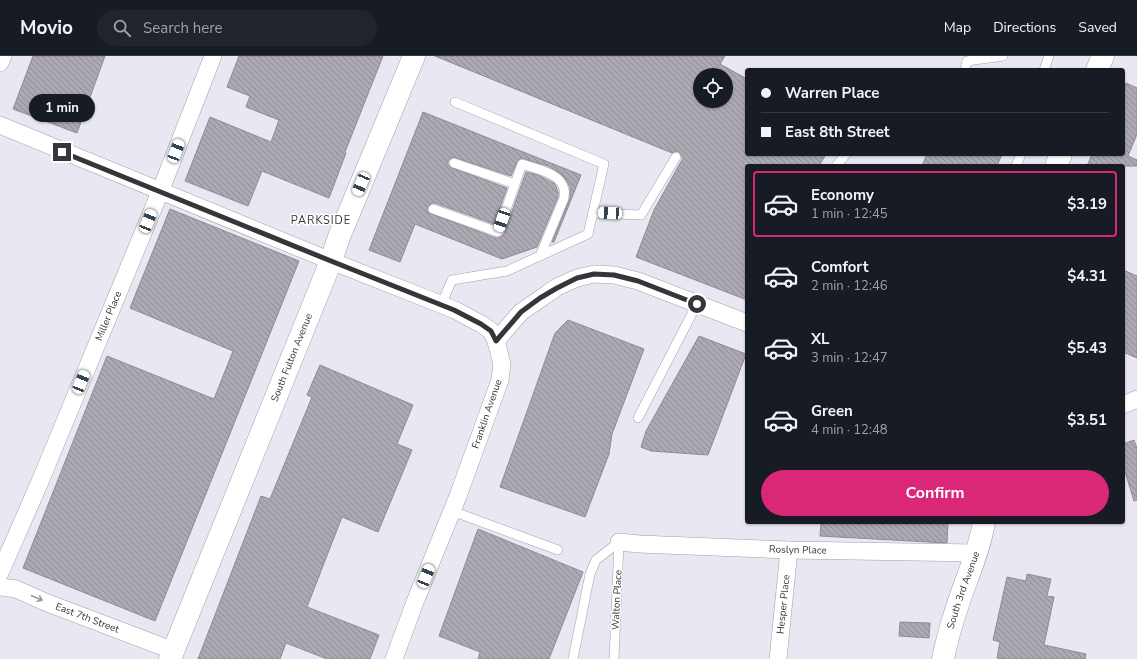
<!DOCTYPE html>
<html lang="en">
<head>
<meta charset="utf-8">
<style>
  body { margin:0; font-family:"Nunito Sans",sans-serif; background:#20242c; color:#f1f3f6; height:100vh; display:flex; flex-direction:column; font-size:15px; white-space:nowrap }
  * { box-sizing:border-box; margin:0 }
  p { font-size:13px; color:#9ea1a6 }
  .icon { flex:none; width:22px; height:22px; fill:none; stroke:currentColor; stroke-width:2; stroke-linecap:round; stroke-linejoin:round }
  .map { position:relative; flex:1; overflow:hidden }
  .side { position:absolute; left:745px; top:108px; width:380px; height:360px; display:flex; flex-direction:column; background:#171b24; border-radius:4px; box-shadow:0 1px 3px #0004 }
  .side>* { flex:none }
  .guide { position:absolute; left:745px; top:12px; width:380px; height:88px; border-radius:4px; box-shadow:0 1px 3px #0004; display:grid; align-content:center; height:88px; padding:0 16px; background:#171b24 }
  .buttons { position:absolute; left:693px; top:12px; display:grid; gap:8px }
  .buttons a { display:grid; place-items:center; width:40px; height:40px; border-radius:50%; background:#171b24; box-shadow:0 1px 3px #0004; font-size:20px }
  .end { position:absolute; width:18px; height:18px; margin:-9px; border:5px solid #363539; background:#fff; box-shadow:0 0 0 2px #fff }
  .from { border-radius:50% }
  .bubble { position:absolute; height:28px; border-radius:14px; background:#171b24; box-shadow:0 1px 3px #0004; font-size:13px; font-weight:700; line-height:28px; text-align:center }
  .car { position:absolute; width:12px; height:24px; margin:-12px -6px; border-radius:5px; box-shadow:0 0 3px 1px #0007; background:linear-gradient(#fff 24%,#345 0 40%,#fff 0 76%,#345 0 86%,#fff 0) }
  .guide b { display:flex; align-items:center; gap:14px; height:38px; font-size:15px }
  .guide b+b { border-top:1px solid #363941 }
  .guide i { width:10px; height:10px; background:#f1f3f6 }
  ul { padding:7px 0 0; list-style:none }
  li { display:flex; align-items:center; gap:12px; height:66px; margin:0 8px 6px; padding:0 8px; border:2px solid transparent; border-radius:4px }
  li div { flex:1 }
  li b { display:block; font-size:15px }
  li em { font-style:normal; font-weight:700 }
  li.selected { border-color:#db2777 }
  li>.icon { width:36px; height:36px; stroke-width:1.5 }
  .action { display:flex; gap:8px; margin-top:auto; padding:8px 16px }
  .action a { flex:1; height:46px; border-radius:24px; background:#db2777; color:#fff; font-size:16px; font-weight:700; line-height:46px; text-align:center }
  header { display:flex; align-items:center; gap:24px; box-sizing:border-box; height:56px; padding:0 20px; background:#171b24; border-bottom:1px solid #363941 }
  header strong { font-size:19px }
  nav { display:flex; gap:22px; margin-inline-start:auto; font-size:14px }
  .search { width:280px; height:36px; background:#20242c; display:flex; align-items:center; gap:10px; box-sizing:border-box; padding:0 14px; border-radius:22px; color:#9ea1a6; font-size:15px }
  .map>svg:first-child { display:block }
  .building { fill:url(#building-back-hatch); stroke:#8d8b95; fill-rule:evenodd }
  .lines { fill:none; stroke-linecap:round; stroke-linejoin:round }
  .service-casing { stroke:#a19fa9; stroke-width:10 }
  .minor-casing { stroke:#a19fa9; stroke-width:18 }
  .tertiary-casing { stroke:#a19fa9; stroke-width:23 }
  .secondary-casing { stroke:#a19fa9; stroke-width:23 }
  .service { stroke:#fff; stroke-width:9 }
  .minor { stroke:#fff; stroke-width:17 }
  .tertiary { stroke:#fff; stroke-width:22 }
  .secondary { stroke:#fff; stroke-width:22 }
  .oneway { stroke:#9a9a9c }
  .route { stroke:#363539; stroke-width:5 }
  .labels { text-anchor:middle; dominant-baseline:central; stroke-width:3; stroke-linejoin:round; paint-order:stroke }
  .street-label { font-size:10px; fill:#363539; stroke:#fff }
  .neighbourhood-label { font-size:11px; letter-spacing:1px; fill:#363539; stroke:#fff }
</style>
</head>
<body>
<header>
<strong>Movio</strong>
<div class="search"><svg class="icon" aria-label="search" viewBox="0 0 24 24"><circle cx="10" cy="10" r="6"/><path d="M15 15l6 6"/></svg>Search here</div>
<nav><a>Map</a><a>Directions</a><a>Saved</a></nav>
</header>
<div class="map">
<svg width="1137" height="603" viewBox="0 0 1137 603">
  <defs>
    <pattern id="building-back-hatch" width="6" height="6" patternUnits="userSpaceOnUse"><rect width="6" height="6" fill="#aca9b3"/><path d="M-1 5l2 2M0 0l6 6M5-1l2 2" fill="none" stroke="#8d8a93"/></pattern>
  </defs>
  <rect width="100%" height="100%" fill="#e9e7f2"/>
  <g class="building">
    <path d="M33,0h72l-28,77 -64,-24z"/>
    <path d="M239,0h144l-38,96 1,1 -17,45 -67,-27 -14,35 -63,-25 25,-64 61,25 8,-22 -33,-13 4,-11 -23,-9z"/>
    <path d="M435,0h290l-5,8 27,15v75h79l-7,12h-72v134l-111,-43 18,-47 29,-52 -4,-6 -3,-1 -4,2zM700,19h26v26h-26z"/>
    <path d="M1126,27l11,5v46l-9,22 9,4v6h-13v1l-1,-1h-36l5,-12h31v-62z"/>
    <path d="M423,56l158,63 -27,67h-2l18,-44v-11l-4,-7 -5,-6 -13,-8 -27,-8 -4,4 -6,14 -58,-19 -3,2 -2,2v4l4,3 55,20 -13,36 -59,-21h-3l-4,4 -1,3 2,3 67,25h3l5,-4 22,-62 12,3 16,8 2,3 2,6v5l-21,50 -35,12 -87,-35 -15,38 -31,-12z"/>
    <path d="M927,98h75l-5,12h-75z"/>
    <path d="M170,153l129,52 -144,360 -132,-53 84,-212 107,43 19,-48 -103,-43z"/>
    <path d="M1123,214l14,6v82l-14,-6z"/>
    <path d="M568,264l76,29 -32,85 -3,20 -24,63 -85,-30 55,-154z"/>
    <path d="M699,280l47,18 -38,101 -57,-4 -10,-4 5,-16z"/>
    <path d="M320,309l93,40 -16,39 15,6 -34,82 -36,-15 -35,90 72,28 -9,24h-43l-41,-16 -6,16h-82l63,-163 9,3 42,-102 -5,-2z"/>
    <path d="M1134,384l3,8v52l-3,1 -11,-36v-21z"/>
    <path d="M821,466h127l-1,21 -127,-7z"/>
    <path d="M478,473l105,43 -34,87h-71l2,-7 -41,-16z"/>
    <path d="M1027,518l24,5 -4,17 7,1 -10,48 42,9 -1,5h-81l-7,-1 3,-16 -7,-2 14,-63 19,4z"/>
    <path d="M900,566l30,1 -1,15 -30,-2z"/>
  </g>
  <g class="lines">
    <defs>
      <g id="service">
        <path d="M965,14l2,-9 36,-5"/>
        <path d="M1044,14l5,-14"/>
        <path d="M454,107l61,21"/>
        <path d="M836,110l10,-12"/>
        <path d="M1016,110l5,-12"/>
        <path d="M433,153l65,23 24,-68c13,5 38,8 42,25 1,3 0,6 0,9l-24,58"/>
        <path d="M594,157l47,2 35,-58"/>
        <path d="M441,249l11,-25 55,-9 81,-37 16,-70 -149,-62"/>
        <path d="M638,362l59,-114"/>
        <path d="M452,455l106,39"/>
        <path d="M573,603l17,-85 6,-14 23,-18"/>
        <path d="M614,603l5,-117"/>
      </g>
      <g id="minor">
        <path d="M0,7l3,-7"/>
        <path d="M0,69l331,136 124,49 26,14 10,7 5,10 6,23 -2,16 -42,116 -43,106 -21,57"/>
        <path d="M496,285l25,-29 19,-13 17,-12 20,-9 17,-4 20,1 24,6 109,42"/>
        <path d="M1123,349l14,-6"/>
        <path id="s1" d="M619,486l20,2 150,6 187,3"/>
        <path id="s2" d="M0,517l39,-89 121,-292 53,-136"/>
        <path id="s3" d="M0,531l16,2 29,13 129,49"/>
        <path id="s4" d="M778,603l11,-109"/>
      </g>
      <g id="tertiary">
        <path d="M1097,14l6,-14"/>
        <path d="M1056,110l5,-12"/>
        <path id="s5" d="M943,603c3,-14 6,-28 11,-42 9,-32 25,-63 30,-95"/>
      </g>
      <g id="secondary">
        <path id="s6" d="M170,603l161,-398 8,-24 75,-181"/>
      </g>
    </defs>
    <use href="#service" class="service-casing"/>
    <use href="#minor" class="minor-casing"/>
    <use href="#tertiary" class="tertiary-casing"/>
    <use href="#secondary" class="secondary-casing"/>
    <use href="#service" class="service"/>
    <use href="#minor" class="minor"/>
    <use href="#tertiary" class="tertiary"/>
    <use href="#secondary" class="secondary"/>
  </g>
  <defs><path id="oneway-shaft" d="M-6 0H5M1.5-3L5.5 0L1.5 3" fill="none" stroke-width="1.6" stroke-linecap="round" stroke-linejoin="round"/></defs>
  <use class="oneway" href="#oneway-shaft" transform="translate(37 542) rotate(23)"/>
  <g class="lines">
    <path class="route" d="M62,96l269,109 123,49 27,14 10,7 5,10 25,-29 19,-14 17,-10 20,-10 17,-4 20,1 24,6 59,23"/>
  </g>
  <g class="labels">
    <g class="street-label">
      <text stroke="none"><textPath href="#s2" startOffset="279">Miller Place</textPath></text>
      <text stroke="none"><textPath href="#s6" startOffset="325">South Fulton Avenue</textPath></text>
      <text transform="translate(487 358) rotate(-71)">Franklin Avenue</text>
      <text stroke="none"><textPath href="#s1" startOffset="179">Roslyn Place</textPath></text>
      <text stroke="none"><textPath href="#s5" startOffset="72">South 3rd Avenue</textPath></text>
      <text transform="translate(617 544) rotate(-87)">Walton Place</text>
      <text stroke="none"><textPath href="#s4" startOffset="55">Hesper Place</textPath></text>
      <text stroke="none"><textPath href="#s3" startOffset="93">East 7th Street</textPath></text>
    </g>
    <g class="neighbourhood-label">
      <text x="321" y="164">PARKSIDE</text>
    </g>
  </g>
</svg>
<div class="buttons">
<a><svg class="icon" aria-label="locate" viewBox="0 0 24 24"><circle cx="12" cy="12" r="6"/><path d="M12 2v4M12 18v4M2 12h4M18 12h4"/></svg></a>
</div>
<i class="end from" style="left:697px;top:248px"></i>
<i class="end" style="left:62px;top:96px"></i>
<div class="bubble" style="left:29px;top:38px;width:66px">1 min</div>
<i class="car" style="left:176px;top:95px;rotate:21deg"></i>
<i class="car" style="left:361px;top:128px;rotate:203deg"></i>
<i class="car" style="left:610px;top:157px;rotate:273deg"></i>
<i class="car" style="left:502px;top:164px;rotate:199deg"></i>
<i class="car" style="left:148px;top:165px;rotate:22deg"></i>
<i class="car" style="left:81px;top:326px;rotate:22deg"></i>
<i class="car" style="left:426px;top:520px;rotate:22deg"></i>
<div class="guide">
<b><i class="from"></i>Warren Place</b>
<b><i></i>East 8th Street</b>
</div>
<section class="side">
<ul>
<li class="selected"><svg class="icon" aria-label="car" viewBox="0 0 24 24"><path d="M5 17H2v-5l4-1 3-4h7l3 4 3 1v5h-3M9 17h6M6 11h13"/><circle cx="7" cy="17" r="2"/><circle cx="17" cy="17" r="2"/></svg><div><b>Economy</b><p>1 min · 12:45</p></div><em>$3.19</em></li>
<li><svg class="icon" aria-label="car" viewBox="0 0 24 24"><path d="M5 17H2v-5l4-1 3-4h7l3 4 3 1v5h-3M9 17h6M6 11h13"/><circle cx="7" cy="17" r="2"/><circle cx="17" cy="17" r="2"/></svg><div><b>Comfort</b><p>2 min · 12:46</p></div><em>$4.31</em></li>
<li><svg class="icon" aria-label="car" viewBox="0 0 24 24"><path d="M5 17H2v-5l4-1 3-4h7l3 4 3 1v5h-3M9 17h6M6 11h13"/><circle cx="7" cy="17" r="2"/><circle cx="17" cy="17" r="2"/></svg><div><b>XL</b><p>3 min · 12:47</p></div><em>$5.43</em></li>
<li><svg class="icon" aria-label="car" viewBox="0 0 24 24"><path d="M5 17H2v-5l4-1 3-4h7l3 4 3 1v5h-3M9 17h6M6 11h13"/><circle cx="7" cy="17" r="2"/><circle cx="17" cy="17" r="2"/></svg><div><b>Green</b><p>4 min · 12:48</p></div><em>$3.51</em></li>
</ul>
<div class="action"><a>Confirm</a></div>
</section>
</div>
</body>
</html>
